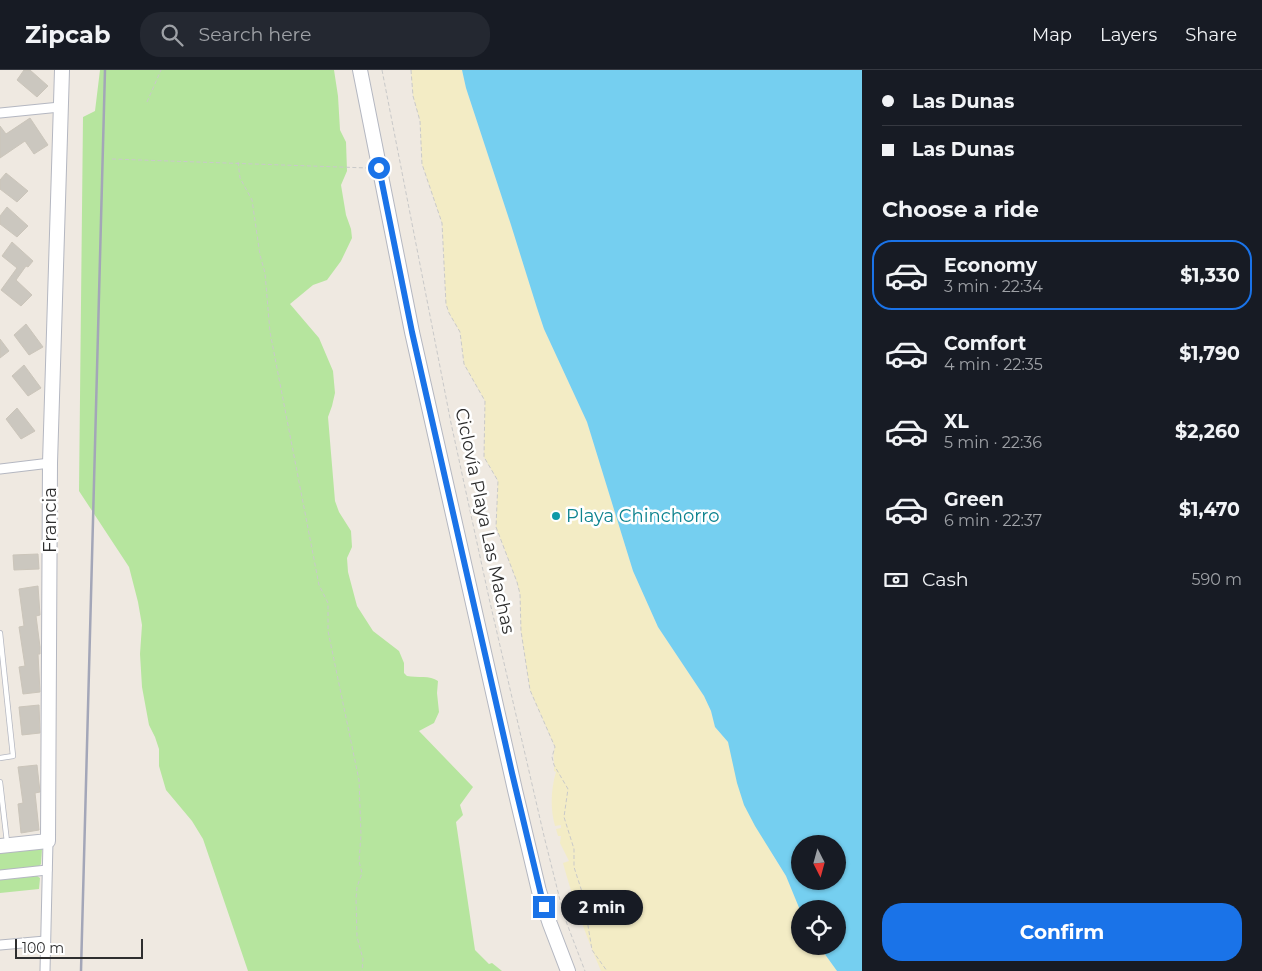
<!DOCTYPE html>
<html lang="en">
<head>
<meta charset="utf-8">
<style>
  body { margin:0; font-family:Montserrat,sans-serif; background:#242831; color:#f1f3f6; height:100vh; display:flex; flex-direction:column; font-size:19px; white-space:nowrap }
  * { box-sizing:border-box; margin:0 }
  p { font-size:16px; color:#9ea1a6 }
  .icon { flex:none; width:28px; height:28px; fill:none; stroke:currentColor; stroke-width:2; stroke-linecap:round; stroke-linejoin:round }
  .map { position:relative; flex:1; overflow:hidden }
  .details { display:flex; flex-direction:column; background:#171b24; width:400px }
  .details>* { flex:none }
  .hud { display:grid; align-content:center; height:110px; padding:0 20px; background:#171b24 }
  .needle { width:32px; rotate:174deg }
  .buttons { position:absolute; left:791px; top:765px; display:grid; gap:10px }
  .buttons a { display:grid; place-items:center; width:55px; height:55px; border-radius:50%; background:#171b24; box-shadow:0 1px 4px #0004; font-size:25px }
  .scale { position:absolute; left:15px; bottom:12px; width:128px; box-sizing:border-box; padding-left:5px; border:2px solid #2e2e2e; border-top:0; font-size:14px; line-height:18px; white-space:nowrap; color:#2e2e2e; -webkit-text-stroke:4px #fff; paint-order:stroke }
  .end { position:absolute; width:22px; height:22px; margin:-11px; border:6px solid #1a73e8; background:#fff; box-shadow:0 0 0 2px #fff }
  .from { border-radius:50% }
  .bubble { position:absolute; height:35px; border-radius:18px; background:#171b24; box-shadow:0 1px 4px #0004; font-size:16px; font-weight:700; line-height:35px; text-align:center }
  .hud b { display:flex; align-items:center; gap:18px; height:48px; font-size:19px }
  .hud b+b { border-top:1px solid #363941 }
  .hud i { width:12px; height:12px; background:#f1f3f6 }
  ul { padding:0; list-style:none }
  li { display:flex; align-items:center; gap:15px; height:70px; margin:0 10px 8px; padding:0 10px; border:2px solid transparent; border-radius:20px }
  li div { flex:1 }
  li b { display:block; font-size:19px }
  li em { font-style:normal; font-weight:700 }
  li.current { border-color:#1a73e8 }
  li>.icon { width:45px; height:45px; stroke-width:1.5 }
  h2 { padding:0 20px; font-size:22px; line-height:60px }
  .pay { display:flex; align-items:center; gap:12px; height:55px; padding:0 20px; font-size:19px }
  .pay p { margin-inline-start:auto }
  .action { display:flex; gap:10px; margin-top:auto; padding:10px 20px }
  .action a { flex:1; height:58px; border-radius:20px; background:#1a73e8; color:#fff; font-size:20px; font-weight:700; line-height:58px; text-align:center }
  header { display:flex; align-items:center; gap:30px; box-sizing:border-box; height:70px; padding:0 25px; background:#171b24; border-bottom:1px solid #363941 }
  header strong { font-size:24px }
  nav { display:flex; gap:28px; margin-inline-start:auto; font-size:18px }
  .search { width:350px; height:45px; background:#242831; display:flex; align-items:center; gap:12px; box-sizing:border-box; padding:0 18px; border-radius:20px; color:#9ea1a6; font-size:19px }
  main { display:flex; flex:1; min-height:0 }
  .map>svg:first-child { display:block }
  .green { fill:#b6e59e }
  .sand { fill:#f3ecc5 }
  .water { fill:#75cff0; fill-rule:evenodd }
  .building { fill:#cbc7bf; stroke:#cbc5ba }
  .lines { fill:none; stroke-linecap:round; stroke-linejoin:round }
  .lane-casing { stroke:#b4b7c1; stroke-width:6 }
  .street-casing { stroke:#b4b7c1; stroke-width:11 }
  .secondary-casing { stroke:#b4b7c1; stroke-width:16 }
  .path { stroke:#c9c9c9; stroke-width:1; stroke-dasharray:4 2.5; stroke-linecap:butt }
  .lane { stroke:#fff; stroke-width:4.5 }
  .street { stroke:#fff; stroke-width:9 }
  .secondary { stroke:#fff; stroke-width:14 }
  .rail { stroke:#a3a6b8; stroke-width:2.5 }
  .route { stroke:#1a73e8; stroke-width:6 }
  .culture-dot { fill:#0f9aa8; stroke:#fff; stroke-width:2 }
  .labels { text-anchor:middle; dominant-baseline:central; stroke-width:5; stroke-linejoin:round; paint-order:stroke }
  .culture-label { font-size:18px; fill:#0d838f; stroke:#fff; text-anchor:start }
  .street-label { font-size:18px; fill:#2e2e2e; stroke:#fff }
</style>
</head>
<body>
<header>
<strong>Zipcab</strong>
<div class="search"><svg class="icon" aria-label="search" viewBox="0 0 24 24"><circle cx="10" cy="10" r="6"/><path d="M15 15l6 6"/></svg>Search here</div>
<nav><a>Map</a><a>Layers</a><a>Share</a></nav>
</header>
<main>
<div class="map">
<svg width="862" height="901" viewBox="0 0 862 901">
  <rect width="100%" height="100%" fill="#efe9e1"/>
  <g class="green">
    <path d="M100,0h234l4,26 2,34 6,12 1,29 -6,14 5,30 5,14 1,9 -11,23 -14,19 -14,5 -23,19 29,34 14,33 2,22 -3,13 -4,11 7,84 4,11 12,19 1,16 -5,11 1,14 9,34 16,25 26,20 5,12v10l3,3c10,2 23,-1 31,5l-1,12 2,19 -5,11 -15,8 54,56 -13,18 3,10 -7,7 19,128 14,14 3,-1 10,8h-254l-45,-132 -11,-18 -26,-31 -7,-24v-17l-4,-12 -6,-12 -7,-38 -2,-33 2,-29 -4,-23 -9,-35 -50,-76 4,-374 12,-6z"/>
    <path d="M39,774l3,5 -1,15 -3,4 -38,4v-24z"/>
    <path d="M37,806l3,2 -1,11 -39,4v-13z"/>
  </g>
  <path class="sand" d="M411,0h51l4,18 45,137 26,83 7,21 43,93 46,149 25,56 46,69 7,15 4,16 13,15 44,112 14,22 14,34v36h19l18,25h-236c-15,-35 -28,-71 -38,-108l6,-2 -9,-18 1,-7h-3l-2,-7 5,-1v-3l-6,1c-5,-18 -4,-37 1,-54l-2,-1c1,-10 -2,-14 1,-24l-25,-57 -9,-59 -1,-37 -3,-12 -21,-55 2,-46 -14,-24 1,-56 -21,-37 -4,-32 -11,-19 -3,-9 -4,-81 -20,-59 -2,-43 -7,-25z"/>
  <path class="water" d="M462,0h400v901h-25l-18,-25h19v-37l-38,1 -14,-34 -31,-50 -11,-21 -7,-22 -9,-41 -13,-15 -4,-16 -7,-15 -46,-69 -25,-56 -46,-149 -43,-93 -7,-21 -26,-83 -45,-137zM800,774h38v37h-38z"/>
  <g class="building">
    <path d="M24,0h6l18,16 -11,11 -20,-17z"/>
    <path d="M30,48l18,27 -14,9 -9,-13 -25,17v-32l6,8z"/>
    <path d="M6,103l22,18 -11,11 -17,-13v-9z"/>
    <path d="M7,137l21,19 -11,11 -17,-13v-8z"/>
    <path d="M12,172l21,19 -5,6 -2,-1 -10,14 16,15 -11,11 -20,-16 16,-22 -15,-12z"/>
    <path d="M26,254l17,23 -14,8 -15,-20z"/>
    <path d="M0,269l9,12 -9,7z"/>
    <path d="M24,295l17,23 -13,8 -16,-20z"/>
    <path d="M17,338l18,23 -14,8 -15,-20z"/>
    <path d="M38,484l1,15 -25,1 -1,-15z"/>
    <path d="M38,516l2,29 -4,1 4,31v7h-2l2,38 -17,2 -4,-27 6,-1 -6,-39 5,-1 -5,-37z"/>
    <path d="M39,635l1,28 -18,2 -3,-28z"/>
    <path d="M37,695l3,27 -5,1 4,37 -18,3 -3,-29 5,-1 -5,-36z"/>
  </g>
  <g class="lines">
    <defs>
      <g id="lane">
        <path d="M0,563l13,123 -13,2"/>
        <path d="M0,712l7,60"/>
      </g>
      <g id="street">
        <path d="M0,43l60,-6"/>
        <path d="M0,399l50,-6"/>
        <path d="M0,805l47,-5"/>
        <path d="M0,875l45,-4"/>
        <path d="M45,901l3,-130"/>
      </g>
      <g id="secondary">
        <path d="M360,0l52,262 103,458 24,101 11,33 18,47"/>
        <path d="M0,776l48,-5 2,-378 12,-393"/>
      </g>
    </defs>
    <use href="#lane" class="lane-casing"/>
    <use href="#street" class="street-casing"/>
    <use href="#secondary" class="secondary-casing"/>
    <g class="path">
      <path d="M382,0l69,353 38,175 55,238 20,80 21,55"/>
      <path d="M411,0l2,26 7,25 2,43 20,59 4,81 3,9 11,19 4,32 21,37 -1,56 14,24 -2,46 21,55 3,12 1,37 9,59 25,57 -3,10 2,8 14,24 -4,28 10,32v18l9,28 9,55 15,21"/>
      <path d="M147,32l14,-32"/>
      <path d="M112,89l256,9"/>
      <path d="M238,92l2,16 12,22 8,55 5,18 5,59 49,253 9,18v28l31,149 2,55 -2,26 3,12 -5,14 -1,12 1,38 6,22 -1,12"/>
    </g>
    <use href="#lane" class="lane"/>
    <use href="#street" class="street"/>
    <use href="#secondary" class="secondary"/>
    <path class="rail" d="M81,901l24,-901"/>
  </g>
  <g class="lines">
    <path class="route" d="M379,98l33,164 100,441 32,134"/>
  </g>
  <circle class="culture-dot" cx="556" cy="446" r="5"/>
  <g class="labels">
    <g class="culture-label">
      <text x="566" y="446">Playa Chinchorro</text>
    </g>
    <g class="street-label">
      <text transform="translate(50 450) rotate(-90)">Francia</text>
      <text transform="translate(485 451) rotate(78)">Ciclovía Playa Las Machas</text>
    </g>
  </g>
</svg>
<div class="buttons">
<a><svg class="needle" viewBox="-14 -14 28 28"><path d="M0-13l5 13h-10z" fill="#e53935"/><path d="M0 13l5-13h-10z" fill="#9ea1a6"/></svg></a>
<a><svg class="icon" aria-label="locate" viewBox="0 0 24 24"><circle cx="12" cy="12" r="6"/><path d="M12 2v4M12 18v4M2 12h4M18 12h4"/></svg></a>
</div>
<div class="scale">100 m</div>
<i class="end from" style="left:379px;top:98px"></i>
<i class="end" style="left:544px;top:837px"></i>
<div class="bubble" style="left:561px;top:820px;width:82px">2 min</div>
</div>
<section class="details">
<div class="hud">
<b><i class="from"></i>Las Dunas</b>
<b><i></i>Las Dunas</b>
</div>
<h2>Choose a ride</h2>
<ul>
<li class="current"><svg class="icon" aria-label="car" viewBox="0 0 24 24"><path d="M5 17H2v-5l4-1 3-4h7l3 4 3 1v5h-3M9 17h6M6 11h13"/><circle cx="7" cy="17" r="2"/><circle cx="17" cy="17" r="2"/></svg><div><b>Economy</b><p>3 min · 22:34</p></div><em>$1,330</em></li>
<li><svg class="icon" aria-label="car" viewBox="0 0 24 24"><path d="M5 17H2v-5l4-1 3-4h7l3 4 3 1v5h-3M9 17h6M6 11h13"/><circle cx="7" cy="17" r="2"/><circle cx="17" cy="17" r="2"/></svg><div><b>Comfort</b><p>4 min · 22:35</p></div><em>$1,790</em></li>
<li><svg class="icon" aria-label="car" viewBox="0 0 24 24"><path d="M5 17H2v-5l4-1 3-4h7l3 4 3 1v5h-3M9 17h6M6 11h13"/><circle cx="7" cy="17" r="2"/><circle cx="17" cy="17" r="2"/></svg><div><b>XL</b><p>5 min · 22:36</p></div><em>$2,260</em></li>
<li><svg class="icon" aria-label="car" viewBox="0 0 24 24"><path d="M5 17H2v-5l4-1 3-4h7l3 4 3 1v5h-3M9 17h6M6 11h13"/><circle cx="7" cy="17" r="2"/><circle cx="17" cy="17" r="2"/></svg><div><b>Green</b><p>6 min · 22:37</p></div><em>$1,470</em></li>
</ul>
<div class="pay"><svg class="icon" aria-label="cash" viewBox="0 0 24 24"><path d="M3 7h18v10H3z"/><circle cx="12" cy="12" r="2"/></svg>Cash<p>590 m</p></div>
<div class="action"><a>Confirm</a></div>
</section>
</main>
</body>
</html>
